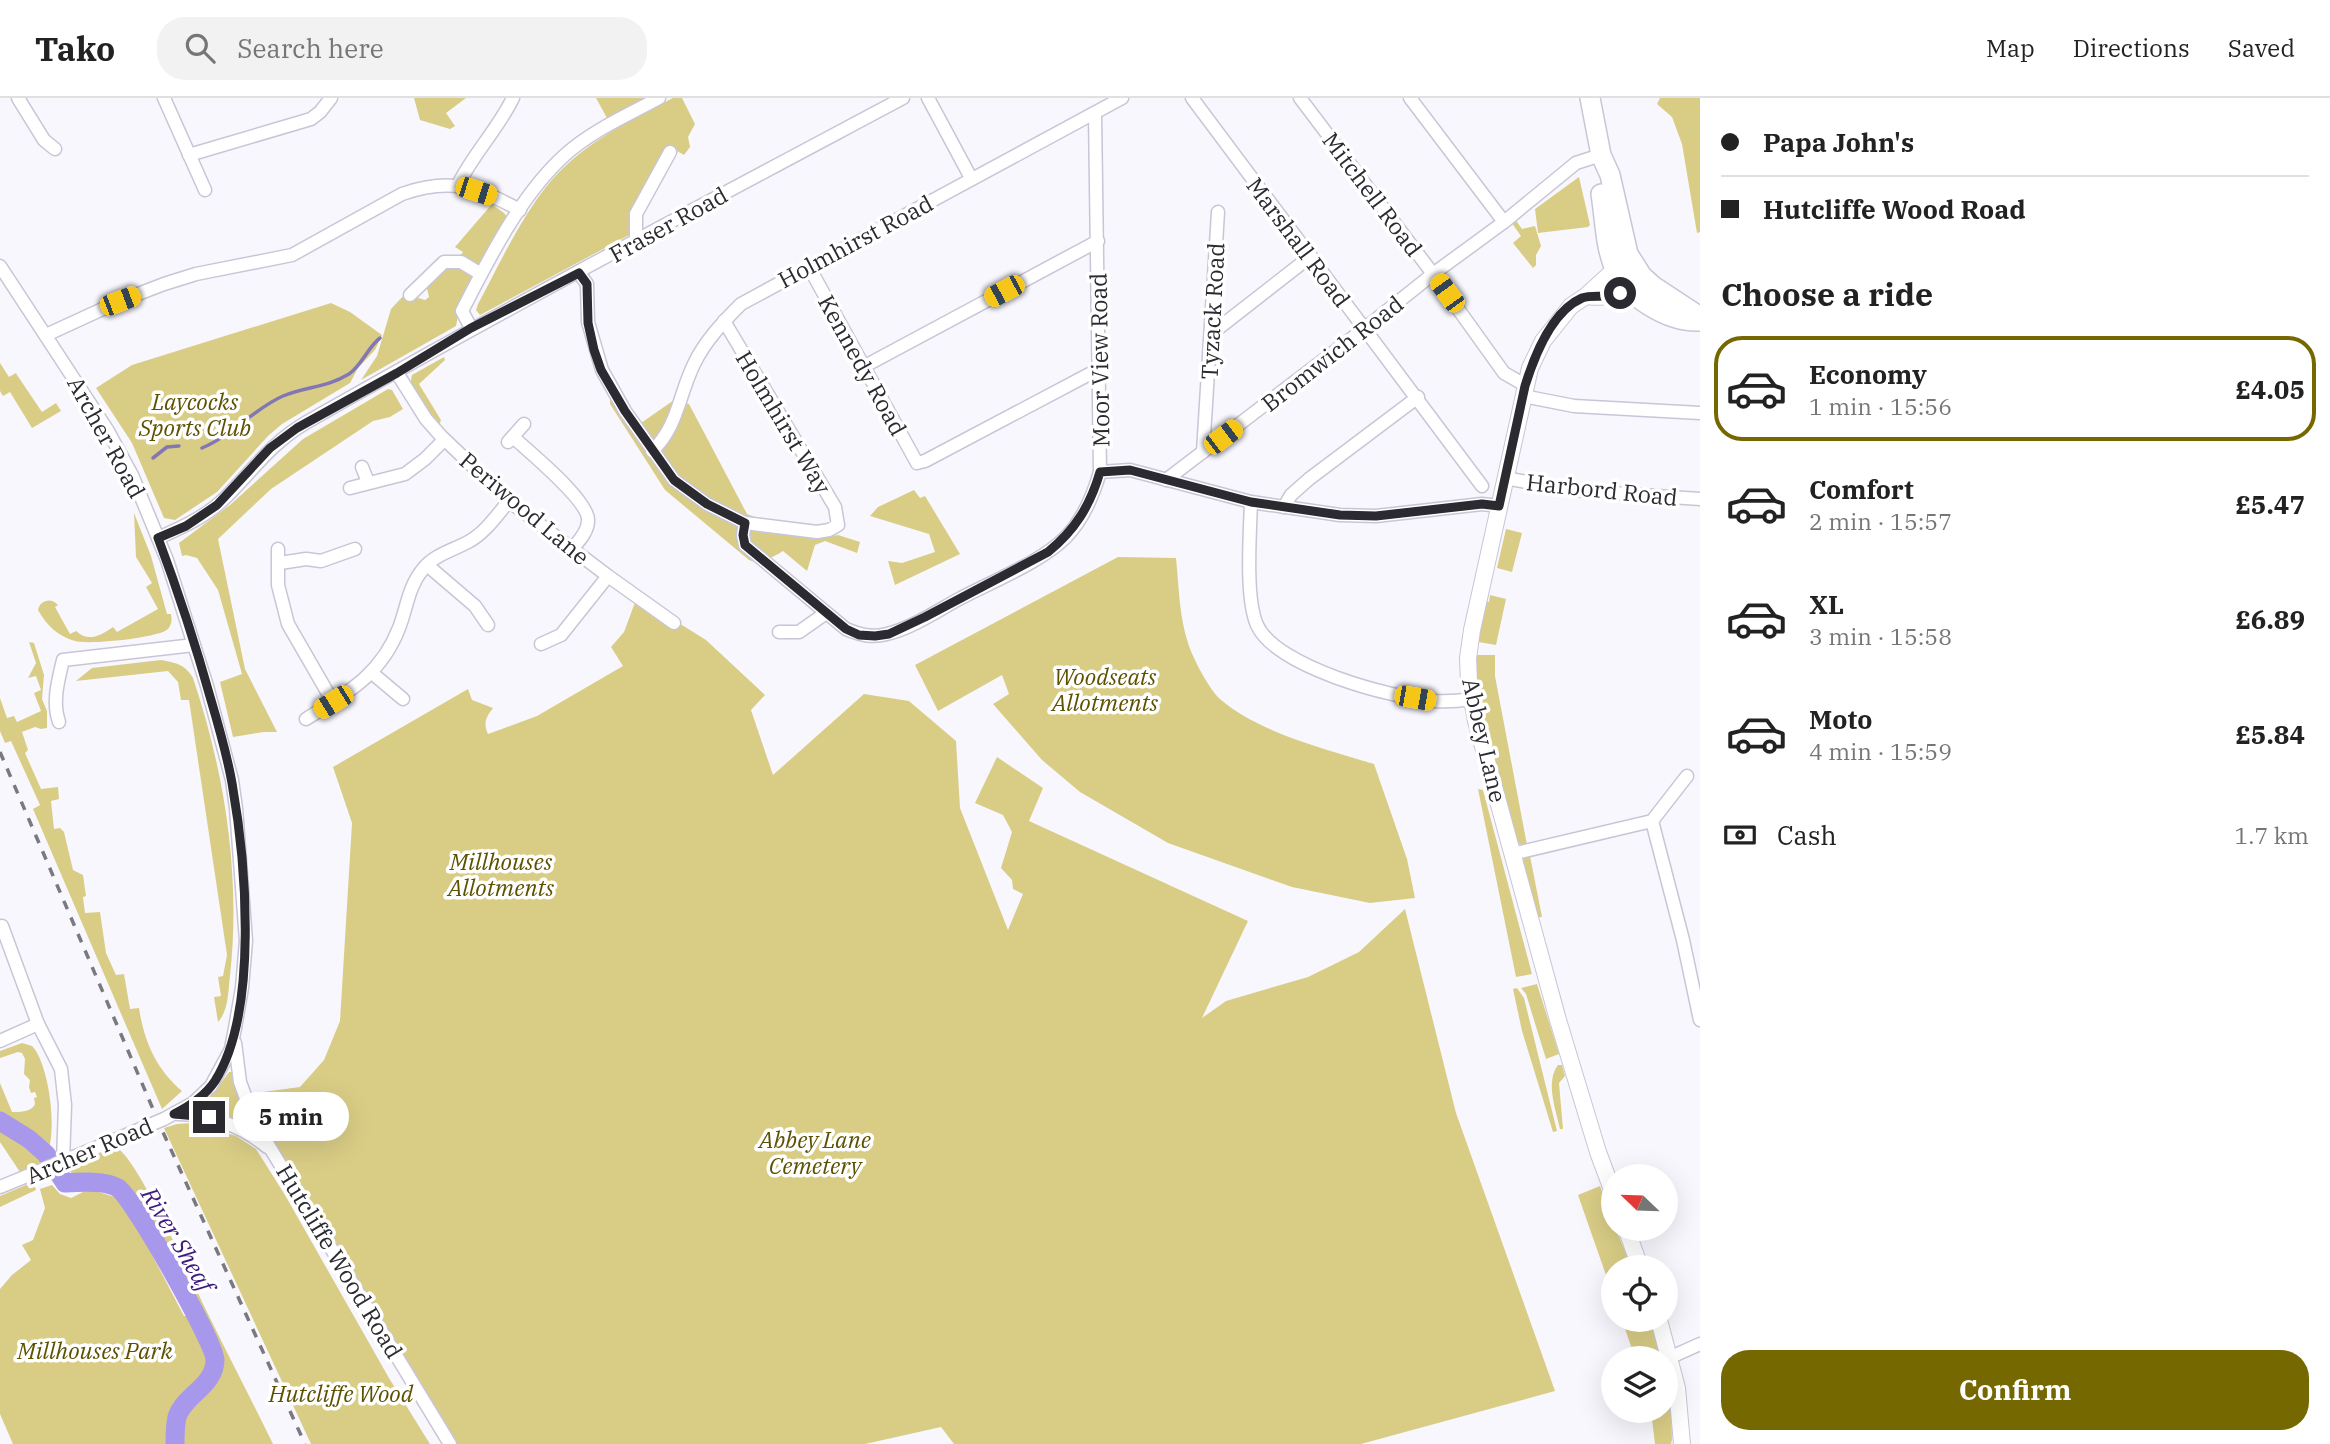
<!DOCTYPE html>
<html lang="en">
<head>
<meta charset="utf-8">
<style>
  body { margin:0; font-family:"IBM Plex Serif",serif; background:#f2f2f2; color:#222; height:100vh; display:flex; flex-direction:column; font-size:26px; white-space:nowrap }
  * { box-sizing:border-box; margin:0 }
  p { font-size:23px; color:#767676 }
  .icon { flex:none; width:38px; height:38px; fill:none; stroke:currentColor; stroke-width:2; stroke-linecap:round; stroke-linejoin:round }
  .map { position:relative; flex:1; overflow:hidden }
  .sheet { display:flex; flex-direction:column; background:#fff; width:630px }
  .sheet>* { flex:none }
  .banner { display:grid; align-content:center; height:154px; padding:0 21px; background:#fff }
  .needle { width:46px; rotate:293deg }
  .buttons { position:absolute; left:1601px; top:1066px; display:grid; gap:14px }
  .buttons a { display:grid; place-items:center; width:77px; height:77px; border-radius:50%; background:#fff; box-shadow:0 7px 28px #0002; font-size:35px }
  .end { position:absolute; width:32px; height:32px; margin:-16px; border:9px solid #2a2a30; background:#fff; box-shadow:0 0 0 4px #fff }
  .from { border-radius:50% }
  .bubble { position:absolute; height:49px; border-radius:24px; background:#fff; box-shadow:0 7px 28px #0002; font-size:23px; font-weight:800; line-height:49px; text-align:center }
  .car { position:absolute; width:21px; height:42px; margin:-21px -10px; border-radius:9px; box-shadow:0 0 5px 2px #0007; background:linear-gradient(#f5c518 24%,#345 0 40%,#f5c518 0 76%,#345 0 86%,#f5c518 0) }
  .banner b { display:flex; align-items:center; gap:24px; height:66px; font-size:26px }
  .banner b+b { border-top:2px solid #e0e0e0 }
  .banner i { width:18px; height:18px; background:#222 }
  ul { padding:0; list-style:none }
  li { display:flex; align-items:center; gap:21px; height:105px; margin:0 14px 10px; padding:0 7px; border:4px solid transparent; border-radius:28px }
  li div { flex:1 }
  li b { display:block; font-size:26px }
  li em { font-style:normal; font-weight:800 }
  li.on { border-color:#766800 }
  li>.icon { width:63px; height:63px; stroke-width:1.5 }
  h2 { padding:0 21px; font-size:32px; line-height:84px }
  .pay { display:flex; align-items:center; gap:18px; height:77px; padding:0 21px; font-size:26px }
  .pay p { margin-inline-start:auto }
  .button { display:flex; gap:14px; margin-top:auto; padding:14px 21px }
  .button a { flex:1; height:80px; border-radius:28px; background:#766800; color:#fff; font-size:28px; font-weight:800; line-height:80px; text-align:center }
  header { display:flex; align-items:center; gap:42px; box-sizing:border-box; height:98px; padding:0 35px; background:#fff; border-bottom:2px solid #e0e0e0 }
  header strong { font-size:33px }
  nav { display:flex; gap:38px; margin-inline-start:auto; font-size:24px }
  .search { width:490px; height:63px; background:#f2f2f2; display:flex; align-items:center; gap:18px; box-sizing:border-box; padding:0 24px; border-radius:28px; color:#767676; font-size:26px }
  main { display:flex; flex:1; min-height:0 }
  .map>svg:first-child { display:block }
  .green { fill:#d9cd86 }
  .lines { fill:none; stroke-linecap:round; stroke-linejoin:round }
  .stream { stroke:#8277b4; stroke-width:3.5 }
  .river { stroke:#a898ec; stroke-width:19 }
  .minor-casing { stroke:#c8c6d6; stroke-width:15 }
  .major-casing { stroke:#c8c6d6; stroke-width:18 }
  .highway-casing { stroke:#c8c6d6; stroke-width:22 }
  .minor { stroke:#fff; stroke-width:12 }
  .major { stroke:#fff; stroke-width:16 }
  .highway { stroke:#fff; stroke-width:19 }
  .rail { stroke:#79797f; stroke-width:3.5; stroke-dasharray:9 9; stroke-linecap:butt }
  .minor-bridge-casing { stroke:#c8c6d6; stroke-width:15; stroke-linecap:butt }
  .minor-bridge { stroke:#fff; stroke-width:12 }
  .route { stroke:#2a2a30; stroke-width:9 }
  .labels { text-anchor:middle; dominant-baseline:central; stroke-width:7; stroke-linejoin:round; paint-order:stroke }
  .street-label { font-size:23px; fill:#2a2a30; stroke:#fff }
  .park-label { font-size:23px; font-style:italic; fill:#5d5100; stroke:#fff }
  .water-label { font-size:24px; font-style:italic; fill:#3d1c7d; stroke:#fff }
</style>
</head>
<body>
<header>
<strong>Tako</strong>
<div class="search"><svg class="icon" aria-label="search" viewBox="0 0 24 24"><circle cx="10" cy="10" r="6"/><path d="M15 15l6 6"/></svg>Search here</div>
<nav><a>Map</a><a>Directions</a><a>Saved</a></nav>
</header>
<main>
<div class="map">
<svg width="1700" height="1346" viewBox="0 0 1700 1346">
  <rect width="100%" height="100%" fill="#f8f7fe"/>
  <g class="green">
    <path d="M414,0h52l-20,15 9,13 -5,3 -30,-9z"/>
    <path d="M596,0h50l-39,20z"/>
    <path d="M673,0h9l13,26 -7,13 2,10 -6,8 -14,-8 -39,87 -151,81 -4,-5 2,-6c21,-39 40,-81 68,-117 31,-40 82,-66 127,-89z"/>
    <path d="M1660,0h40v134l-3,1 -15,-89 -10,-27 -15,-13z"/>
    <path d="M1579,79l11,48 -2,2 -50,6 -3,-24z"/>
    <path d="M492,106l12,9 4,5 -47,96 -3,2 -2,10 -95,54 16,-24 14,-47 14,-15 20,6 4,-3 -3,-13 18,-16 7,-1 12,-15 -8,-5z"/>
    <path d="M1515,121l7,10 13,-3 6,20 -5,9v10l-3,3 -20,-25 8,-7 -10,-14z"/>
    <path d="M331,205l19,9 32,23 -7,15 -17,18 -8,15 -68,41 -14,12 -51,56 -42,28 -11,-2 -32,-75 -36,-55 36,-23z"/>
    <path d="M444,259l1,3 -26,24 22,36 -2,6c-11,-14 -33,-33 -27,-51z"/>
    <path d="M0,265l9,14 7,-4 1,2 25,37 14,-9 5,8 -29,17 -22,-36 -7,4 -3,-5z"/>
    <path d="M388,291l4,1 11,19 -13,8 -17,4 -102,68 -53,50 27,130 32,63h-13l-31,5 -13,-55 22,-8 -24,-84 -21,-32 -11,-3 -4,1 -3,-13 51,-38 73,-66z"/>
    <path d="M610,300h3l18,32 43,-30 15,4 58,110 65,25 26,-4 22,7 -3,11 -32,-12 -10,4 -8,26 -24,-20c-10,6 -23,14 -34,9l-84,-70 -55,-86z"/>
    <path d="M914,392l6,8 5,-2 35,58 -65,31 -7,-24 14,2 33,-11 -6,-18 -59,-18 8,-9z"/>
    <path d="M134,415l17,43 16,58h4c1,5 1,10 -3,15 -9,9 -80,16 -93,12 -17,-5 -28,-15 -37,-31 2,-10 13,-13 20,-5l-3,2 15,27 6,-3c13,12 25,4 37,-4l4,5 41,-23 -12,-22 6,-4 -16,-26z"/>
    <path d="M1506,431l16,4 -10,39 -15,-4z"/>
    <path d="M1118,459l58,1c3,29 3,57 12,85 5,16 21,46 32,56 39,34 106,50 154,65l33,95 8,39 -45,5 -78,-16 -124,-44 -88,-51 -38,-32 -49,-56 16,-10 -7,-19 -64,36 -23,-46z"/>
    <path d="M1490,497l16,4 -10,46 -18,-3 8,-41 3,1z"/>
    <path d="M637,499l69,43 59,55 -14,15 22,65 91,-81 45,7 47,40 4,67 48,122 15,-36 -10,-5 -1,-9 -11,-12 11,-36 -9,-17 -28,-12 22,-46 46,31 -14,33 219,100 -46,97 24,-17 82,-24 51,-25 46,-43 51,204 99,278 -194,53h-407l-13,-17 -76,17h-409l-197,-321 -11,-29 52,-7 24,-27 16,-39 12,-198 -19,-56 135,-78 4,11 21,8c-7,9 -10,15 -5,26l49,-18 86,-50 -12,-19 13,-15z"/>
    <path d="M29,544l5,1 10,32 -2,24 5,12v17l-6,1 -6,-2 -13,5 6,18 -3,3 16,36 17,-2 1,12 -8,2 3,28 6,-1 4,4 9,38 10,5 3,21 -3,1 2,16 15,-1 6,41 10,22 8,-1 6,35 9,-1c5,33 17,61 43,83l-20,18 -129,-300 7,-4 -29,-64 -6,2 -5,-12v-33l7,20 7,-2 3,6 24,-11 -7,-18 7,-3 -5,-14 -8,2 8,-15z"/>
    <path d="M1476,557h19v21l32,169 -4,1 -7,-4 -42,-153z"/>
    <path d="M161,562c15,3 24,4 32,18 32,95 48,198 37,298 -2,15 -1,34 -12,46l-4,-25 7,-1 -3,-19 5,-1 4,-21 -38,-255h-8l-3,-18 -10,-11 -92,10 16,-13z"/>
    <path d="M1478,691l5,1 49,184 -16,3z"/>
    <path d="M1530,758l12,61h-4l-16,-55 3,-5z"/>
    <path d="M1537,886l22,70 -13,5 -20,-65 -5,-6z"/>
    <path d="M1517,890l7,10 33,133 -4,1 -31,-101 -9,-42z"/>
    <path d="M22,945l10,3c17,17 26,87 15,108 -5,11 -16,14 -27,18l-20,-30v-59l12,29c9,0 19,0 23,-8l-1,-6 3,-1 -2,-5 -4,1 -2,-6 1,-7 -6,-6 1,-15 -3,-6 -4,-1 -18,6v-7z"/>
    <path d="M1558,967h4l3,11 -6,7 4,46h-3c-4,-19 -15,-47 -2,-64z"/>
    <path d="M229,974h3l8,33 10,21 -1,2 -16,-9 -34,-12 10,-8z"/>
    <path d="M193,1025l43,13 20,13 29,46 104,183 41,66h-119l-147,-316 13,-4z"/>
    <path d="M116,1049c23,13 75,132 90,163 22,45 45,89 67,134h-260l-13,-30v-125l12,-14 19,-15 -9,-15 11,-5 12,-32 -5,-19 12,-4 8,9 11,4 18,-9 29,9 19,28 47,90 14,-2c-13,-26 -58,-121 -80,-132 -13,-6 -30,-6 -44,-6l-8,-9z"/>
    <path d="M33,1084l3,8 -36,17v-11z"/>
    <path d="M1600,1088l13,35 1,7 2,1 15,38h-17l-1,28 -35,-100z"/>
    <path d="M1622,1222h29l10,38h-26z"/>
    <path d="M1666,1282l5,27 1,33 -1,4h-16l-4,-33 15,-1z"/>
  </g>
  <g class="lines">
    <g class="stream">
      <path d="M202,350c31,-13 53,-40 81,-52 24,-10 43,-8 66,-22 13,-9 19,-27 31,-36"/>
      <path d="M153,360l14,-11 12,-1"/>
    </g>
    <path class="river" d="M0,1023l29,18 17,15 19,29c14,-1 41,-3 53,5 16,11 97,155 97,172 0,26 -31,35 -38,57 -2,9 -2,18 -2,27"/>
    <defs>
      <g id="minor">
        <path d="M18,0l26,42 11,9"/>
        <path d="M164,0l41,92"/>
        <path d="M928,0l43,80"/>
        <path d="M1192,0l290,388"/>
        <path d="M1300,0l133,176 71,99 21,12"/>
        <path d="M1410,0l94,124"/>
        <path d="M189,57l122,-36 9,-7 11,-14"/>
        <path d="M458,87c15,-31 40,-56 55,-87"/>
        <path d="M636,143v-27l34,-62"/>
        <path d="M0,168l108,165 24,44 35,85 40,126 25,94 4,28 10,133 -4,47 -7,40 -4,21 -20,37 -18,17 -29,16"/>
        <path d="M809,169l108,196 8,-2 174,-92"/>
        <path d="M579,175l8,11 1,38 14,48 23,41 49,69 33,24 38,19 72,9 12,-2 9,-5 -3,-18 -111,-186"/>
        <path d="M410,197l34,-33h17l20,12"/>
        <path d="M471,230l-9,-17c27,-53 60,-118 104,-157 27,-24 62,-39 93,-56"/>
        <path d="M1211,236l100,-78"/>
        <path d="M46,237l74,-34 44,-17 32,-10 96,-19 110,-61c49,-17 74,-7 118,16"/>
        <path d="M863,269l235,-126"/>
        <path d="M397,275l29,46 15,17 68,65 99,75 66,47"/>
        <path d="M1523,298l51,10 126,7"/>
        <path d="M513,339c15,14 77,64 75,84 0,11 -10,21 -16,28"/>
        <path d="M508,344l16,-18"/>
        <path d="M652,353c26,-24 27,-57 42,-87 11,-23 29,-42 47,-60l381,-206"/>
        <path d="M1203,354l15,-240"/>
        <path d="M362,369l6,15"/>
        <path d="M1100,374l30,-2 121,32 89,13 36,1 106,-12 17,2"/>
        <path d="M1505,380l66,12 129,9"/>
        <path d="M1166,382l198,-151 69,-55 71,-52 72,-59 25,-8"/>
        <path d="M350,390l55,-14 20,-15 19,-19"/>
        <path d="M1251,404c-1,31 -6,96 6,123 19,42 134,73 177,76 13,1 25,0 38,-2"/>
        <path d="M1284,409l7,-12 18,-16 109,-82"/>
        <path d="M745,425l-2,12 2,10 101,84c14,6 26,9 41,5 25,-6 50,-23 72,-35 32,-17 82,-37 106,-61 18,-18 28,-42 35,-66l-5,-359"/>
        <path d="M158,440c25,-11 49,-22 68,-41 28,-28 45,-54 81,-75 196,-112 397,-218 596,-324"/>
        <path d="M278,451v36l10,39 45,78"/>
        <path d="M280,465l26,-4 15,2 34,-12"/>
        <path d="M427,467l48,41 13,19"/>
        <path d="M779,534h20l27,-19"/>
        <path d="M541,546l20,-9 47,-59"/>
        <path d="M372,575l31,26"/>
        <path d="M306,621c41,-26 75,-44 93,-91 8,-20 9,-41 24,-59 11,-14 30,-19 45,-27 17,-9 29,-27 41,-41"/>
        <path d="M59,624c-7,-20 -1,-41 4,-62l131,-15"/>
        <path d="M1652,723l31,119 17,80"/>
        <path d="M1512,756l140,-33 35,-45"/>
        <path d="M2,828l36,98 23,45 4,36 -2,56"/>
        <path d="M0,943l38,-17"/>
        <path d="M235,945l5,39 15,41 195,321"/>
        <path d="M178,1016c32,0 64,12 89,33"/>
        <path d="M0,1089l110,-45"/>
        <path d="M1671,1259l29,-13"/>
      </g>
      <g id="major">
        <path d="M1586,198c17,2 38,2 47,-15"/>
        <path d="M1614,1097l-16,-43 -40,-132 -82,-299 -7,-38 -1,-25 4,-28 58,-262 13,-27 28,-35 15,-10 23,-21 18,-7"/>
        <path d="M1626,1130l14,39"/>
        <path d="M1659,1222l18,68 5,56"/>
      </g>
      <g id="highway">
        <path d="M1590,0l11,57 9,20 18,79 14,22 11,10 47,31"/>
        <path d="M1601,96c4,24 4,53 14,75 14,29 52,53 84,52"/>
      </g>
    </defs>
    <use href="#minor" class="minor-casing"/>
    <use href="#major" class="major-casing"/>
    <use href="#highway" class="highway-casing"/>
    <use href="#minor" class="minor"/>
    <use href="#major" class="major"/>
    <use href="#highway" class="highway"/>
    <path class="rail" d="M0,654l162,378 143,314"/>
    <defs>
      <path id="minor-bridge" d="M110,1044l54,-23"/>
    </defs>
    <use href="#minor-bridge" class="minor-bridge-casing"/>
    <use href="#minor-bridge" class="minor-bridge"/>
  </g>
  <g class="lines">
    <path class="route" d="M209,1019l-35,-3c16,-8 31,-18 41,-33 44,-70 31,-219 17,-298 -5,-28 -13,-56 -21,-83 -15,-54 -33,-109 -53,-162l28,-12 31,-21 53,-57 27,-20 100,-55 74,-45 108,-55 8,11 1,39 6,27 7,20 24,41 49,69 33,24 38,19 -2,12 2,10 101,84 13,6 16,1 14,-2 36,-17 123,-65c27,-22 42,-46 52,-80l30,-2 121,32 89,13 36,1 106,-12 17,2 26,-120c9,-29 27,-75 57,-88 11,-4 25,1 38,-5"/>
  </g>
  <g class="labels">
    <g class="street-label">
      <text transform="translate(1373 96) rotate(53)">Mitchell Road</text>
      <text transform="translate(668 126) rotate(-29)">Fraser Road</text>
      <text transform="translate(855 143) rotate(-28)">Holmhirst Road</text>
      <text transform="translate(1299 144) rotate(53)">Marshall Road</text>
      <text transform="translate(1212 213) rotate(-87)">Tyzack Road</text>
      <text transform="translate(1332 255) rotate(-38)">Bromwich Road</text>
      <text transform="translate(1099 262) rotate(-91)">Moor View Road</text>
      <text transform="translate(863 267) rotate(61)">Kennedy Road</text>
      <text transform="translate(784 324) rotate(59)">Holmhirst Way</text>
      <text transform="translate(107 339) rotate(61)">Archer Road</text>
      <text transform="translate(1602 391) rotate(6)">Harbord Road</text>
      <text transform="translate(525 410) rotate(40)">Periwood Lane</text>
      <text transform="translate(1485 642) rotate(77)">Abbey Lane</text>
      <text transform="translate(89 1052) rotate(-23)">Archer Road</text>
      <text transform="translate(340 1163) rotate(59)">Hutcliffe Wood Road</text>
    </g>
    <g class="park-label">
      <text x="195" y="303">Laycocks<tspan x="195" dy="26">Sports Club</tspan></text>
      <text x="1105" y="578">Woodseats<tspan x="1105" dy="26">Allotments</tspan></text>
      <text x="501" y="763">Millhouses<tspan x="501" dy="26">Allotments</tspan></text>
      <text x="815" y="1041">Abbey Lane<tspan x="815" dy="26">Cemetery</tspan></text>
      <text x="95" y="1252">Millhouses Park</text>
      <text x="341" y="1295">Hutcliffe Wood</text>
    </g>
    <g class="water-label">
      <text transform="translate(178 1141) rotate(59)">River Sheaf</text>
    </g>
  </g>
</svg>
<div class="buttons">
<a><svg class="needle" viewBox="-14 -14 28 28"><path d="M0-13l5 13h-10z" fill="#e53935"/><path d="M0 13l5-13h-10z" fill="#767676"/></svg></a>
<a><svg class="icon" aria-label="locate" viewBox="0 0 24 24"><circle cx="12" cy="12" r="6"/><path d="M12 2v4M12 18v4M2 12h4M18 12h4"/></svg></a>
<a><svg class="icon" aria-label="layers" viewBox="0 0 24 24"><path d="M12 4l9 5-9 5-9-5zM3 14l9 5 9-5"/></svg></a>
</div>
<i class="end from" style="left:1620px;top:195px"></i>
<i class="end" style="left:209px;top:1019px"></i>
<div class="bubble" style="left:233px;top:994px;width:116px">5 min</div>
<i class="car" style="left:476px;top:93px;rotate:108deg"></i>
<i class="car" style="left:1004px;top:193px;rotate:242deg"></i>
<i class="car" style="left:1447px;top:195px;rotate:324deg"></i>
<i class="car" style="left:120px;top:203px;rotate:69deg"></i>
<i class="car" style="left:1223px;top:339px;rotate:53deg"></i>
<i class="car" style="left:1415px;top:600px;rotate:100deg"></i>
<i class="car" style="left:333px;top:604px;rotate:238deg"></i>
</div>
<section class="sheet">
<div class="banner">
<b><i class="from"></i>Papa John's</b>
<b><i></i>Hutcliffe Wood Road</b>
</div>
<h2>Choose a ride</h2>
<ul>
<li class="on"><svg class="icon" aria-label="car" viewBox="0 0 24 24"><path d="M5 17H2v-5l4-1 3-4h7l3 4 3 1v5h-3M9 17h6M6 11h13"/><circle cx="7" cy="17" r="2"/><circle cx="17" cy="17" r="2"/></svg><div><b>Economy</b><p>1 min · 15:56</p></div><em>£4.05</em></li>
<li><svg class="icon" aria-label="car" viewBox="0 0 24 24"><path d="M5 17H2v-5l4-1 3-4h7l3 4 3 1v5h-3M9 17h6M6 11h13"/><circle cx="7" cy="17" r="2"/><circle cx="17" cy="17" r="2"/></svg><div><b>Comfort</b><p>2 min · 15:57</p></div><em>£5.47</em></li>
<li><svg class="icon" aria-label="car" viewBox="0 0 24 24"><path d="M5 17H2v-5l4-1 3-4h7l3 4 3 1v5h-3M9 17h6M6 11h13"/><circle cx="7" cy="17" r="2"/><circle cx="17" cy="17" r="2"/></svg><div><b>XL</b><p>3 min · 15:58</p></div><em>£6.89</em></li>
<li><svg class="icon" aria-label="car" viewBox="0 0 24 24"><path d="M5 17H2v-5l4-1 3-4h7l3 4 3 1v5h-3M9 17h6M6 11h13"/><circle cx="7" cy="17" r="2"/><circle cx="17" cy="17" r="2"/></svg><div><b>Moto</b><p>4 min · 15:59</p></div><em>£5.84</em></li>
</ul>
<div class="pay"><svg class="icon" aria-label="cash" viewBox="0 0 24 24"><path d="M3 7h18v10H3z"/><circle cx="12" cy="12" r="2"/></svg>Cash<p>1.7 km</p></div>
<div class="button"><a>Confirm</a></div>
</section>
</main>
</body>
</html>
